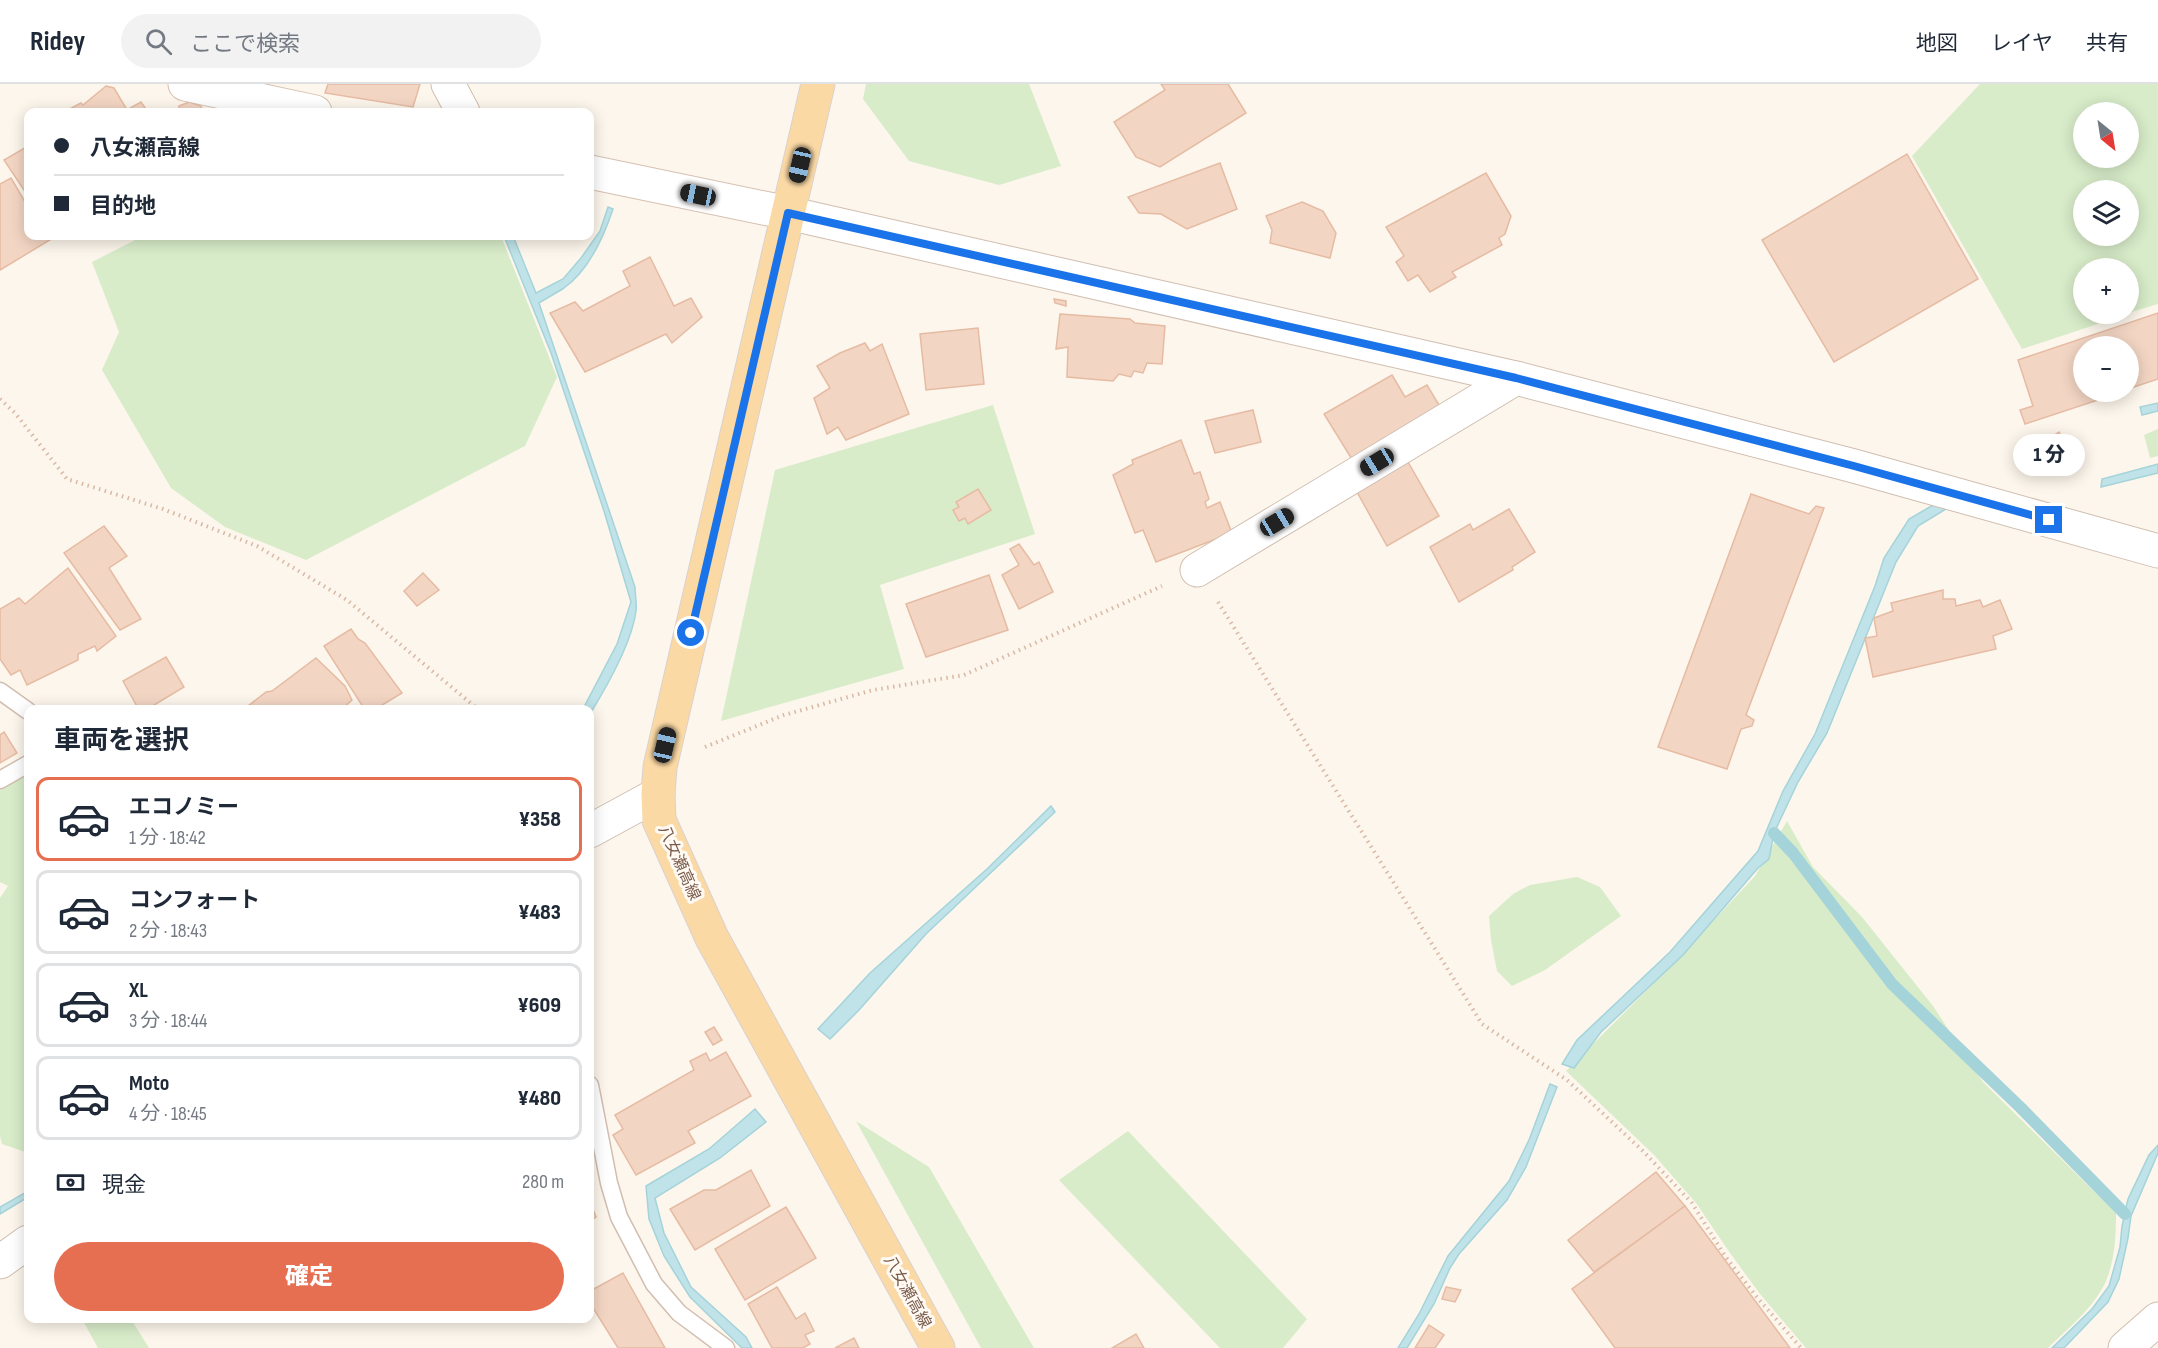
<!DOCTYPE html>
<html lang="ja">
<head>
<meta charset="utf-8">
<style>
  body { margin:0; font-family:"Sofia Sans Condensed","Noto Sans JP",sans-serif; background:#f2f2f3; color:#1f2937; height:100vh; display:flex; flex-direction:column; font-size:22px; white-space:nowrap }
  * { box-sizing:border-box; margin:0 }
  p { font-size:20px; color:#747a83 }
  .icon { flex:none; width:33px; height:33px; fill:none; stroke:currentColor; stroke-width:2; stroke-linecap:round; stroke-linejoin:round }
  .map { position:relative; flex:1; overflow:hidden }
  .sheet { position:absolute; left:24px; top:621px; width:570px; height:618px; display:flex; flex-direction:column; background:#fff; border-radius:12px; box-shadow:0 3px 15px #0003 }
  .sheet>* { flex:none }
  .banner { position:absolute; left:24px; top:24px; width:570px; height:132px; border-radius:12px; box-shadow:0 3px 15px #0003; display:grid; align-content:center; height:132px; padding:0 30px; background:#fff }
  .needle { width:39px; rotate:150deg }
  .buttons { position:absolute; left:2073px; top:18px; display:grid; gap:12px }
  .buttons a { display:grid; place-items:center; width:66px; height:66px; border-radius:50%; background:#fff; box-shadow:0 3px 15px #0003; font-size:30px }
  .end { position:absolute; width:27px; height:27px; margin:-14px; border:8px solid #1a73e8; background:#fff; box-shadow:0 0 0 3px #fff }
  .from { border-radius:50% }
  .bubble { position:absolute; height:42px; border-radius:21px; background:#fff; box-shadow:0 3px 15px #0003; font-size:20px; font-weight:800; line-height:42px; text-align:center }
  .car { position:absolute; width:18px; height:36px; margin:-18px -9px; border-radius:8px; box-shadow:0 0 4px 2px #0007; background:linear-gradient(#222 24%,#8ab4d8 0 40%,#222 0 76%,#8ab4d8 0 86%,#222 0) }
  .banner b { display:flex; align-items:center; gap:21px; height:57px; font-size:22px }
  .banner b+b { border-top:2px solid #e0e1e3 }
  .banner i { width:15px; height:15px; background:#1f2937 }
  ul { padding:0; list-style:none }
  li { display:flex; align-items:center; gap:18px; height:84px; margin:0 12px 9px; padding:0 18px; border:3px solid #e0e1e3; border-radius:12px }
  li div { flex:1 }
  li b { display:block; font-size:22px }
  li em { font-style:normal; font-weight:800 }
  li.current { border-color:#e76f51 }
  li>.icon { width:54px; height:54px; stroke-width:1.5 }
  h2 { padding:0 30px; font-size:27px; line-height:72px }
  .pay { display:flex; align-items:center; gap:15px; height:66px; padding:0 30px; font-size:22px }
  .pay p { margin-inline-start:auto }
  .action { display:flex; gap:12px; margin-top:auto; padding:12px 30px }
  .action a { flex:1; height:69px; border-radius:36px; background:#e76f51; color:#fff; font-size:24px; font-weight:800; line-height:69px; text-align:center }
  header { display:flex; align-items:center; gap:36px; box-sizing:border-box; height:84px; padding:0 30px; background:#fff; border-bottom:2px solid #e0e1e3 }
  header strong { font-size:28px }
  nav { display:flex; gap:33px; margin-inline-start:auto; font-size:21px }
  .search { width:420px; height:54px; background:#f2f2f3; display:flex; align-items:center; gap:15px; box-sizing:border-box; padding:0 21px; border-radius:33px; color:#747a83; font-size:22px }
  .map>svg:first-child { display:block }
  .green { fill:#d8ecc9; fill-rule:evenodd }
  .water { fill:#bfe3e8; stroke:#a5d3da; stroke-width:1.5 }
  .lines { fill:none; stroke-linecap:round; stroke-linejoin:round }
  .stream { stroke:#a5d3da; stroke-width:12 }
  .building { fill:#f3d5c3; stroke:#e6bba3; stroke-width:1.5 }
  .service-casing { stroke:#d1beb0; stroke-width:19 }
  .minor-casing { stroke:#d1beb0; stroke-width:35 }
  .tertiary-casing { stroke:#d1beb0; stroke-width:35 }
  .secondary-casing { stroke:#d6c0b0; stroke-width:35 }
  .primary-casing { stroke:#dad1cd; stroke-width:35 }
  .path { stroke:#d9b8a5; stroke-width:4; stroke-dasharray:1.5 4.5; stroke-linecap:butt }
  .service { stroke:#fff; stroke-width:16 }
  .minor { stroke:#fff; stroke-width:33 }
  .tertiary { stroke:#fff; stroke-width:33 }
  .secondary { stroke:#fff; stroke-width:33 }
  .primary { stroke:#fbd9a5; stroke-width:33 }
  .route { stroke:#1a73e8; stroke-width:8 }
  .labels { text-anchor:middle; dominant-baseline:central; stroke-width:6; stroke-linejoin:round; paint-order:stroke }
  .street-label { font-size:16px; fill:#7a5c4d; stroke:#fffaf3 }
</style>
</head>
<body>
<header>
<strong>Ridey</strong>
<div class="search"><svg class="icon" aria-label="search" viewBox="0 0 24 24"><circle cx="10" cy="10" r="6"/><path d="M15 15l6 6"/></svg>ここで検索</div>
<nav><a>地図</a><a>レイヤ</a><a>共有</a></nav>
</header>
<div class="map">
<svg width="2158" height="1264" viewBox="0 0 2158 1264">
  <rect width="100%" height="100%" fill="#fdf6ec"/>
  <g class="green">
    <path d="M866,0h163l32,82 -62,19 -90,-24 -46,-62z"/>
    <path d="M1980,0h178v220l-30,9v-45h-44v46h44l-106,35 -110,-193zM2084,28h44v46h-44zM2084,106h44v46h-44z"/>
    <path d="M143,152h358l56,141 -32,69 -219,114 -81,-33 -54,-39 -69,-118 17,-38 -27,-70z"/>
    <path d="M993,321l42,129 -155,51 24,84 -183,52 54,-251z"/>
    <path d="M2158,345v27l-8,2 -6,-23z"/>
    <path d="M28,689v380l-26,-9 -2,-8v-238l8,-12 -8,-4v-92z"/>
    <path d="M1787,737l26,46 49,50 71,89 50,76 133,131c0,22 -1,47 -10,68 -12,27 -38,47 -58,67h-242l-46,-54 -30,-41 -34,-50 -42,-48 -88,-84 109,-109 80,-86z"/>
    <path d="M1577,793l23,10 21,29 -76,54 -33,16 -15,-15 -6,-31 -2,-24 24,-22 17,-9z"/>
    <path d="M856,1037l73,46 105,181h-53z"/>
    <path d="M1128,1047l179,188 -24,29h-63l-161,-168z"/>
    <path d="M82,1235h49l18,29h-51z"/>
  </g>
  <g class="water">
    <path d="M608,123l5,2c-9,27 -25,62 -49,79 -8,5 -17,10 -25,15l96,284c0,8 2,17 1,24 -4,31 -30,77 -46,103v-4l-7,-1 34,-65 14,-42 -27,-91 -53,-158 -47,-117h9l23,57 27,-14 18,-21 19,-27z"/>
    <path d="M2158,319v8l-16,4 -2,-8z"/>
    <path d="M2158,380v9l-57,14 1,-8z"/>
    <path d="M1940,417l6,8 -28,17 -22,36 -69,171 -29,49 -24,51 -5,26 -11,9 -75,87 -82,77 -27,36 -12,-4 15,-24 93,-88 88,-101 25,-60 32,-57 60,-148 9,-28 25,-39z"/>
    <path d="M1051,722l4,6 -129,122 -67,76 -29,29 -12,-10 52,-56 117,-104z"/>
    <path d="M1550,1000l7,3 -31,80 -19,33 -48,54 -9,14 -16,36 -27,44h-9l21,-34 29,-58 61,-75 20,-41z"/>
    <path d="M755,1025l11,13 -46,36 -65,40 9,35 27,54 55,50 6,11h-10l-52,-51 -26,-41 -15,-37 -3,-33 63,-37z"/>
    <path d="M2158,1061v8l-27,63 -3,22 -9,41 -11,23 -44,46h-12l40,-39 17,-23 11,-39 2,-21 6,-27 21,-44z"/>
    <path d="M28,1107v6l-28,17v-7z"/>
  </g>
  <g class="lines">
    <path class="stream" d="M1774,749l19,20 99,131 129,124 104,106"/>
  </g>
  <g class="building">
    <path d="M328,0h92l-7,23 -88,-14z"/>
    <path d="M1161,0h67l18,29 -86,54 -24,-10 -22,-35 51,-32z"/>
    <path d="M106,2l8,2 13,22 14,-8 7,10h-84l17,-9 2,2z"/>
    <path d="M189,18l12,4 2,6h-24v-6z"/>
    <path d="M28,62v50l-24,-36z"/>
    <path d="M1907,70l71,125 -144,83 -72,-122z"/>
    <path d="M1220,79l17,46 -50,20 -26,-15 -22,-1 -11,-16z"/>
    <path d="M1486,89l25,43 -6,18 -6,4 3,7 -50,27 4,5 -26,15 -12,-17 -10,6 -12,-19 8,-6 -18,-29z"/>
    <path d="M11,94l17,29v29h24l1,2 -53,32v-86z"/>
    <path d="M1302,118l21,9 13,22 -6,25 -60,-15 2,-13 -6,-14z"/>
    <path d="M650,173l24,49 17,-8 11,19 -30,26 -6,-9 -81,38 -35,-59 25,-11 8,9 47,-25 -7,-15z"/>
    <path d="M1054,215l12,2v5l-11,-3z"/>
    <path d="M2158,229v66l-30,10v-43h-44v46h38l-97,32 -5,-14 13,-4 -15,-46z"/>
    <path d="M1060,230l70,5 5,4 30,3 -3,38 -15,-1 -4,10 -9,-2 -3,6 -12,-3 -6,7 -46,-4 1,-30 -12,2z"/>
    <path d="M978,244l6,56 -58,6 -6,-56z"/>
    <path d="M865,259l5,8 12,-7 27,70 -63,26 -8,-13 -11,7 -13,-36 16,-10 -13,-22 23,-13z"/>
    <path d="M1392,291l13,22 22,-12 15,25 -89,51 -29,-47z"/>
    <path d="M1253,326l8,32 -46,11 -10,-32z"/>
    <path d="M2059,348l4,7 -6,3 -4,-6z"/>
    <path d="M1181,356l13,34 6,-2 9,27 -4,3 2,6 13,-6 12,31 -76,29 -13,-32 -8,3 -22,-58 20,-11 -1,-4z"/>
    <path d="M1408,378l31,54 -52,30 -30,-54z"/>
    <path d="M978,405l13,21 -23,14 -3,-6 -6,3 -6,-11 6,-3 -3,-5z"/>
    <path d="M1751,410l58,20 7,-8 8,2 -78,207 8,5 -2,6 -11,3 -14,40 -69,-22z"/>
    <path d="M1509,425l26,43 -23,15 1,3 -54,32 -29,-55 40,-23 3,6z"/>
    <path d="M104,442l23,30 -18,12 32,51 -21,11 -56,-77z"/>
    <path d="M1019,460l15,21 5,-3 14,30 -34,17 -17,-34 17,-10 -9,-16z"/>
    <path d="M68,484l48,68 -19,15 -2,-5 -17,8v6l-51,25 -7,-15 -9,5 -11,-16v-50l19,-11 6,6z"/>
    <path d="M423,489l16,17 -22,16 -13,-15z"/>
    <path d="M989,491l19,55 -82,27 -20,-53z"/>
    <path d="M1943,506v9h12l1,7 24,-6 3,7 17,-7 12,29 -19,7 3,13 -123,28 -8,-39 12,-2 -3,-18 19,-7 -2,-8z"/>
    <path d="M351,545l7,10 7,4 37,50 -28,17h-9l-41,-64z"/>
    <path d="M166,573l18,30 -38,23h-7l-16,-29z"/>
    <path d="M316,574l29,28 7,14 -11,10h-98l23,-18 6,-1z"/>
    <path d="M4,648l13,21 -17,10v-28z"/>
    <path d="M714,943l8,13 -9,5 -8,-13z"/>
    <path d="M726,968l25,44 -63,35 7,12 -59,32 -23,-40 10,-6 -8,-14 79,-45 -4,-9 16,-8 4,8z"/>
    <path d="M751,1086l19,36 -75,44 -25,-41 34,-19h12z"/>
    <path d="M1656,1088l29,34 -91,66 -26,-32z"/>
    <path d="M590,1118l6,15 -6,4z"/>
    <path d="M1685,1122l105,142h-175l-43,-59z"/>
    <path d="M786,1123l30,51 -71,42 -30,-51z"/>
    <path d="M623,1189l42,75h-47l-28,-45v-12z"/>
    <path d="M777,1203l19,32 9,-6 9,18 -9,4 5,9 -7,4h-31l-24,-44z"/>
    <path d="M1446,1203l15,3 -6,12 -13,-3z"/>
    <path d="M1429,1241l15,10 -9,13h-20z"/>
    <path d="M1136,1250l8,14h-32z"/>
    <path d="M854,1254l5,10h-24z"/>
  </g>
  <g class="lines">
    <defs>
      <g id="service">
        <path d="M0,607l28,20"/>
        <path d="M0,696l28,-16"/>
        <path d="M590,1001l19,98 10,34 35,67 25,29 47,35"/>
      </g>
      <g id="minor">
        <path d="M448,0l15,28"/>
        <path d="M788,129l728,165 338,88 304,85"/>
        <path d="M1197,486l319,-192"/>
        <path d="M2125,1264l33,-29"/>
      </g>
      <g id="tertiary">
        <path d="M590,747l68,-37"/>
        <path d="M0,1178l28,-20"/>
      </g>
      <g id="secondary">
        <path d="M185,0l130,28"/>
        <path d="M590,88l198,41"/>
      </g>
      <path id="primary" d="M818,0l-158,683 -2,27 1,26 53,118 226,410"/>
    </defs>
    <use href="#service" class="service-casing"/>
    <use href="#minor" class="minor-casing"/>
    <use href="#tertiary" class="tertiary-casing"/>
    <use href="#secondary" class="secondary-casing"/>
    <use href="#primary" class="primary-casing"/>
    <g class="path">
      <path d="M0,315l15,14 52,66 96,30 94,37 90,54 132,110"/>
      <path d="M1218,518l264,422 85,56 76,71 49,52 33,53 31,40 45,52"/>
      <path d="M705,663l79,-32 89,-25 91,-15 198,-89"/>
    </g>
    <use href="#service" class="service"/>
    <use href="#minor" class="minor"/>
    <use href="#tertiary" class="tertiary"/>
    <use href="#secondary" class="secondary"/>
    <use href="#primary" class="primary"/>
  </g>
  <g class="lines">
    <path class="route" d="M691,549l97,-420 728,165 338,88 195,54"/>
  </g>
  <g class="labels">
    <g class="street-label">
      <text transform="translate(679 779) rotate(66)">八女瀬高線</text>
      <text transform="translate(907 1208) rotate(61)">八女瀬高線</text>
    </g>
  </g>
</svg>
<div class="buttons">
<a><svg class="needle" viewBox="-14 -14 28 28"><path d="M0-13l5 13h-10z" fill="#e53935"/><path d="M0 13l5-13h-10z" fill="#747a83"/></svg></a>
<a><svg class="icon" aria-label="layers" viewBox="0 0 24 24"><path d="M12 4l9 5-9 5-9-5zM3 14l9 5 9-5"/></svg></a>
<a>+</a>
<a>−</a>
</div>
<i class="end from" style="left:691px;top:549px"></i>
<i class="end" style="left:2049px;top:436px"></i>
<div class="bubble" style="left:2013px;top:350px;width:72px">1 分</div>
<i class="car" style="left:800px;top:81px;rotate:193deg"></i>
<i class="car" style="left:698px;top:111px;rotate:282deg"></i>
<i class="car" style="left:1377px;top:378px;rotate:239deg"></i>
<i class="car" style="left:1277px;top:438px;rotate:59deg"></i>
<i class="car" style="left:665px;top:661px;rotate:13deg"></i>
<div class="banner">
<b><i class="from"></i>八女瀬高線</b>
<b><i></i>目的地</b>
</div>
<section class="sheet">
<h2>車両を選択</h2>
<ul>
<li class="current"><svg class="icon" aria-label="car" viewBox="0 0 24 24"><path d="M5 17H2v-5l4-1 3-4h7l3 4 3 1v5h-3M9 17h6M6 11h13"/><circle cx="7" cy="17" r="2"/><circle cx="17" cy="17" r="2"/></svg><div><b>エコノミー</b><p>1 分 · 18:42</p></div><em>¥358</em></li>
<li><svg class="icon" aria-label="car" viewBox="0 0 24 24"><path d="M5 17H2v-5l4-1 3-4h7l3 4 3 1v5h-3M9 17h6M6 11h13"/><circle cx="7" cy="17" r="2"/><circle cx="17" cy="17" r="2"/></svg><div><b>コンフォート</b><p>2 分 · 18:43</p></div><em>¥483</em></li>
<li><svg class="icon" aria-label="car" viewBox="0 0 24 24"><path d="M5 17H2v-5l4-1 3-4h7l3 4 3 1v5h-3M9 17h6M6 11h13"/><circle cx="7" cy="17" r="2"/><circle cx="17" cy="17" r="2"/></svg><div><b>XL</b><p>3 分 · 18:44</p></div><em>¥609</em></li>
<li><svg class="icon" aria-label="car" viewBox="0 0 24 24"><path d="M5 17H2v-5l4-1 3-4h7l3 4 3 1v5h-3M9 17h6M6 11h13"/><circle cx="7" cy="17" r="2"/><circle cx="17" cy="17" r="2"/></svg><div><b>Moto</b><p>4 分 · 18:45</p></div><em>¥480</em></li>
</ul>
<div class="pay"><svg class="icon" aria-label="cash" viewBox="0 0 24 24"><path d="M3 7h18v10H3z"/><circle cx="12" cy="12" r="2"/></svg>現金<p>280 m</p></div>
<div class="action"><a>確定</a></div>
</section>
</div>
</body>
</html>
